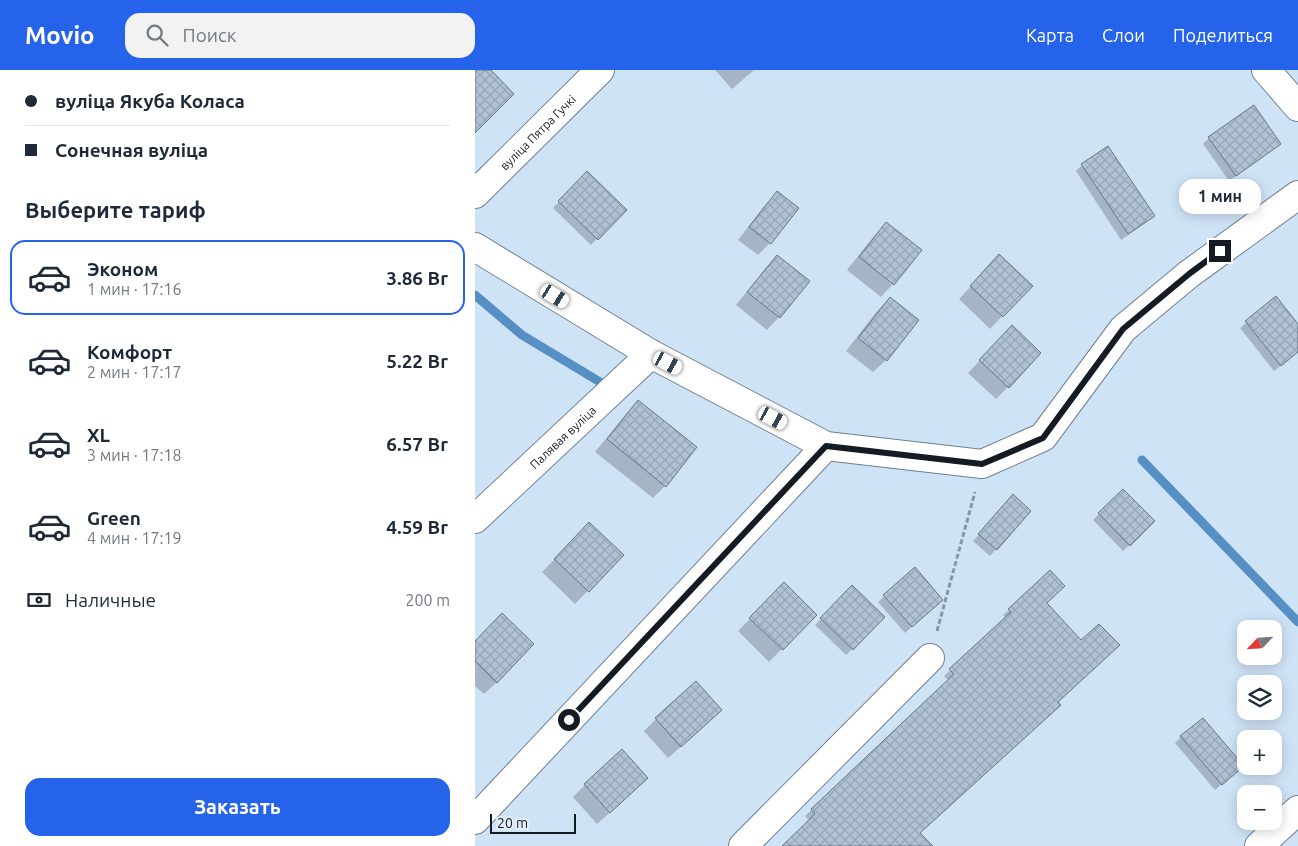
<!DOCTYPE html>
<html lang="ru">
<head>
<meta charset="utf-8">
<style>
  body { margin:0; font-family:Ubuntu,sans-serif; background:#f2f2f3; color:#1f2937; height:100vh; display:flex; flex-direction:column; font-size:19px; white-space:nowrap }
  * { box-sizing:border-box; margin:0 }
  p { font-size:16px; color:#747a83 }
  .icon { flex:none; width:28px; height:28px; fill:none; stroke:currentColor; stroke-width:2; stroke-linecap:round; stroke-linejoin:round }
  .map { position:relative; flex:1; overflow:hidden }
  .panel { display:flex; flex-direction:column; background:#fff; width:475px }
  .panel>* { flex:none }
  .banner { display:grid; align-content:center; height:110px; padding:0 25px; background:#fff }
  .needle { width:32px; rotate:245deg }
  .fabs { position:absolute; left:762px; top:550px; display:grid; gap:10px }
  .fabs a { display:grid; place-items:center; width:45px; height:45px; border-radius:10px; background:#fff; box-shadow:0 2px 12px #0003; font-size:25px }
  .scale { position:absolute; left:15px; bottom:12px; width:86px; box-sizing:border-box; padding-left:5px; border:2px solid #141b22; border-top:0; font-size:14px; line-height:18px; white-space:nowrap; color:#141b22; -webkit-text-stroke:4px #e3effb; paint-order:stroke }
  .end { position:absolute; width:22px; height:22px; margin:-11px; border:6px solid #141b22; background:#fff; box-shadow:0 0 0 2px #fff }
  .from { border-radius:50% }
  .bubble { position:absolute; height:35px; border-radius:15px; background:#fff; box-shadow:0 2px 12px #0003; font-size:16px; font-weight:700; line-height:35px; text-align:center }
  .car { position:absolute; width:15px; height:30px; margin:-15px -8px; border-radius:6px; box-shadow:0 0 4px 1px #0007; background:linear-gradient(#fff 24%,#345 0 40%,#fff 0 76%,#345 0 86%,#fff 0) }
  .banner b { display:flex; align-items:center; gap:18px; height:48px; font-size:19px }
  .banner b+b { border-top:1px solid #e0e1e3 }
  .banner i { width:12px; height:12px; background:#1f2937 }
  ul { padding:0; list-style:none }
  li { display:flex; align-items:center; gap:15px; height:75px; margin:0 10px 8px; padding:0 15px; border:2px solid transparent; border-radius:15px }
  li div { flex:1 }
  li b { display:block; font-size:19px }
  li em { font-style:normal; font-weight:700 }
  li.current { border-color:#2563eb }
  li>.icon { width:45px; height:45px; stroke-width:1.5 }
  h2 { padding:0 25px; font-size:22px; line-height:60px }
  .pay { display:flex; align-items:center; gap:12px; height:55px; padding:0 25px; font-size:19px }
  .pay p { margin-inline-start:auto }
  .button { display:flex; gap:10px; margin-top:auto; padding:10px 25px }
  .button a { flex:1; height:58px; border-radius:15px; background:#2563eb; color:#fff; font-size:20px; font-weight:700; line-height:58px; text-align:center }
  header { display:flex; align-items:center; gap:30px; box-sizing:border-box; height:70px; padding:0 25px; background:#2563eb; color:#fff }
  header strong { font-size:24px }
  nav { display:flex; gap:28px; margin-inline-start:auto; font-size:18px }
  .search { width:350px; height:45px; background:#f2f2f3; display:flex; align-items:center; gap:12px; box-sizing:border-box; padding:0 18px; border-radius:15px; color:#747a83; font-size:19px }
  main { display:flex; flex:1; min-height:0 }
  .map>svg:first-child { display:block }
  .shadow { fill:#0003 }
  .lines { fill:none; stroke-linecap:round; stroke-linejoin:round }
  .stream { stroke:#568fc3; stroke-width:9 }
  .building { fill:url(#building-cross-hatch); stroke:#667889 }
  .minor-casing { stroke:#6e8092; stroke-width:30 }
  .path { stroke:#8897a6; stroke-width:3; stroke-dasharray:5 2.5; stroke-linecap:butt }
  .minor { stroke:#fff; stroke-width:28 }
  .route { stroke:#141b22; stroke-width:6 }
  .labels { text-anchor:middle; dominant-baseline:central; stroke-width:4; stroke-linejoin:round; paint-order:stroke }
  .street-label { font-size:12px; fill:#141b22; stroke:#e3effb }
</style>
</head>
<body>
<header>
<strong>Movio</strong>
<div class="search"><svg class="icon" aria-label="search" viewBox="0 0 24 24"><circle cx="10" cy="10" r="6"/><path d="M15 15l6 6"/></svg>Поиск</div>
<nav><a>Карта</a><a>Слои</a><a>Поделиться</a></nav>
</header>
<main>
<section class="panel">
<div class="banner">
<b><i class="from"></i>вуліца Якуба Коласа</b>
<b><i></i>Сонечная вуліца</b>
</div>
<h2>Выберите тариф</h2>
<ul>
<li class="current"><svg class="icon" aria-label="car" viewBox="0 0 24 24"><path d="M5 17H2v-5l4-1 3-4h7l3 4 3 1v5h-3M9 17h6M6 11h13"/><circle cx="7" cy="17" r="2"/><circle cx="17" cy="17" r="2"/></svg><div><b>Эконом</b><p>1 мин · 17:16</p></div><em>3.86 Br</em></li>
<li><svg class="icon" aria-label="car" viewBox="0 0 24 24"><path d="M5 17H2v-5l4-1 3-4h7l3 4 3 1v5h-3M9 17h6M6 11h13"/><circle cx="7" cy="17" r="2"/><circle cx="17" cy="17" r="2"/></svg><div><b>Комфорт</b><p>2 мин · 17:17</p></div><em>5.22 Br</em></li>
<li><svg class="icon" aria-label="car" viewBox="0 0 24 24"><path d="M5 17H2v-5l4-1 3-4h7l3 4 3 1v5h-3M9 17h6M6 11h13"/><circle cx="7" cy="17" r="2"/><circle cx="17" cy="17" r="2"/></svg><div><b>XL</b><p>3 мин · 17:18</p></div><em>6.57 Br</em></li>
<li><svg class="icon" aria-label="car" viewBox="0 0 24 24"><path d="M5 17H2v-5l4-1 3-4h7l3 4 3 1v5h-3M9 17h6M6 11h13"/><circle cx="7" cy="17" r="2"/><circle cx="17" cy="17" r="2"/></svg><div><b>Green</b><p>4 мин · 17:19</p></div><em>4.59 Br</em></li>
</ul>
<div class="pay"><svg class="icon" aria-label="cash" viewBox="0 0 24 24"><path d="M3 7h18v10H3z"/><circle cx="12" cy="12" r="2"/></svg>Наличные<p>200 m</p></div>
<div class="button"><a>Заказать</a></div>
</section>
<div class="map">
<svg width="823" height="776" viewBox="0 0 823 776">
  <defs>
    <pattern id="building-cross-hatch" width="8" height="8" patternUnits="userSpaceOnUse" patternTransform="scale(1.25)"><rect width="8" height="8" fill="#afc2d5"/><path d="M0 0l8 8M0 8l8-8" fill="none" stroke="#96a6b7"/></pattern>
  </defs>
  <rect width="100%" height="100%" fill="#cfe3f7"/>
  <g class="shadow">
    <path d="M240,0h39l-22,19z"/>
    <path d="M734,68l71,6 -51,37 -26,-37z"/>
    <path d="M607,95l71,51 -6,6 -26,18 -45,-69z"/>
    <path d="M112,103l38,37 -34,35 -38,-37z"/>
    <path d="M302,123l-7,50 -12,12 -20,-15 27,-35z"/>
    <path d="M411,154l34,26 -27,34 -12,13 -34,-27 27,-34z"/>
    <path d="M302,186l2,61 -12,13 -31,-25 29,-36z"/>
    <path d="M512,199l44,17 -41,43 -31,-30z"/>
    <path d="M415,228l-4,62 -13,12 -27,-21 31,-40z"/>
    <path d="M800,228l23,28v26l-24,19 -34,-43z"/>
    <path d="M524,270l9,47 -12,12 -28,-26z"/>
    <path d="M163,331l27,85 -12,12 -58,-46 31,-38z"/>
    <path d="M648,420l30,31 -30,30 -30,-31z"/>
    <path d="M532,432l23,9 -40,45 -17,-15z"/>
    <path d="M114,454l33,31 -47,49 -33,-32z"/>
    <path d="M440,499l20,37 -30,27 -27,-31z"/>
    <path d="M309,514l31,31 -46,47 -31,-31z"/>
    <path d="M377,517l31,30 -37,38 -31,-30z"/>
    <path d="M571,533l11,99 -138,131 -4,13h-131l26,-25 -5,-5 144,-135 -5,-5 62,-58 -3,-3 6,-5z"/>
    <path d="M0,572l22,40 -13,12 -9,-8z"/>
    <path d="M181,649l52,4 -40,35 -24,-27z"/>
    <path d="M706,667l55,35 -21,18 -40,-47z"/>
    <path d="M110,715l49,6 -37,33 -24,-27z"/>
  </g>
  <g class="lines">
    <g class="stream">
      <path d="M0,225l47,40 78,47"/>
      <path d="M667,390l156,162"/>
    </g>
  </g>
  <g class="building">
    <path d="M0,0h16l23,24 -39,39z"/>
    <path d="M779,35l27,39 -45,32 -28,-39z"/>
    <path d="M633,76l47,70 -27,18 -47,-70z"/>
    <path d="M112,101l40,39 -29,30 -40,-39z"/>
    <path d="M302,121l22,17 -28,36 -22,-17z"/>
    <path d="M411,152l36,28 -28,35 -35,-28z"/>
    <path d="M524,184l34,32 -30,31 -33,-31z"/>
    <path d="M302,185l33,26 -30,37 -33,-26z"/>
    <path d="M801,226l22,28v28l-17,14 -36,-45z"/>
    <path d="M415,227l29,23 -32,41 -29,-23z"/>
    <path d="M537,255l29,28 -32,35 -30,-28z"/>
    <path d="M163,330l59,47 -31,40 -59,-48z"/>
    <path d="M648,419l32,32 -25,25 -32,-33z"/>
    <path d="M538,424l18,17 -34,39 -19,-16z"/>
    <path d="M114,452l35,33 -35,37 -35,-33z"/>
    <path d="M440,497l28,33 -31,27 -29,-32z"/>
    <path d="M575,500l15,16 -18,17 34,37 18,-16 21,21 -62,57 3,3 -141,128 13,13h-151l33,-32 -4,-5 143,-135 -5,-5 62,-57 -3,-3z"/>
    <path d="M309,512l33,33 -34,35 -34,-32z"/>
    <path d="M377,515l33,32 -32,33 -33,-32z"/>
    <path d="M27,543l32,31 -37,39 -22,-22v-20z"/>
    <path d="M221,611l26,29 -41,37 -26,-29z"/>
    <path d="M728,648l41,48 -22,19 -42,-49z"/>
    <path d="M147,679l26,29 -38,35 -26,-29z"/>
  </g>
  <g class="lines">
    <defs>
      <g id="minor">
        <path d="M791,0l32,37"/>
        <path id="s1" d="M0,124l125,-124"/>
        <path d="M0,177l176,107 175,92 156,18 61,-27 80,-108 66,-55 109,-79"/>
        <path id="s2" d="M0,449l176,-165"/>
        <path d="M0,750l351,-374"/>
        <path d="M268,776l187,-188"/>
        <path d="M784,776l39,-36"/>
      </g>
    </defs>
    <use href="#minor" class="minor-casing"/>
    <path class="path" d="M462,561l38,-139"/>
    <use href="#minor" class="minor"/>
  </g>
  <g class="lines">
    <path class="route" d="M94,650l257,-274 156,18 61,-26 80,-109 66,-55 31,-23"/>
  </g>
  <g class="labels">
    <g class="street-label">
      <text stroke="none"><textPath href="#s1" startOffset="88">вуліца Пятра Гучкі</textPath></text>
      <text stroke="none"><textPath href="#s2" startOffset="120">Палявая вуліца</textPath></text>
    </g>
  </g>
</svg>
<div class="fabs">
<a><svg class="needle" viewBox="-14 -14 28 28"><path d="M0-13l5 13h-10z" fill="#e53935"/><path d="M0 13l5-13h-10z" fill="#747a83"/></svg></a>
<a><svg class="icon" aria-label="layers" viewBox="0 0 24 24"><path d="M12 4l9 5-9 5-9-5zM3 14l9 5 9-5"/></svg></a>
<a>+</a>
<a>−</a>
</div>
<div class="scale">20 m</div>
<i class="end from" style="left:94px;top:650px"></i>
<i class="end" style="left:745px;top:181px"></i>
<div class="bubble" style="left:704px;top:109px;width:82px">1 мин</div>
<i class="car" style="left:80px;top:226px;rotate:121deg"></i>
<i class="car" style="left:193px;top:293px;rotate:118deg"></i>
<i class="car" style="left:298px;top:348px;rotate:118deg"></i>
</div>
</main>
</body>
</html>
